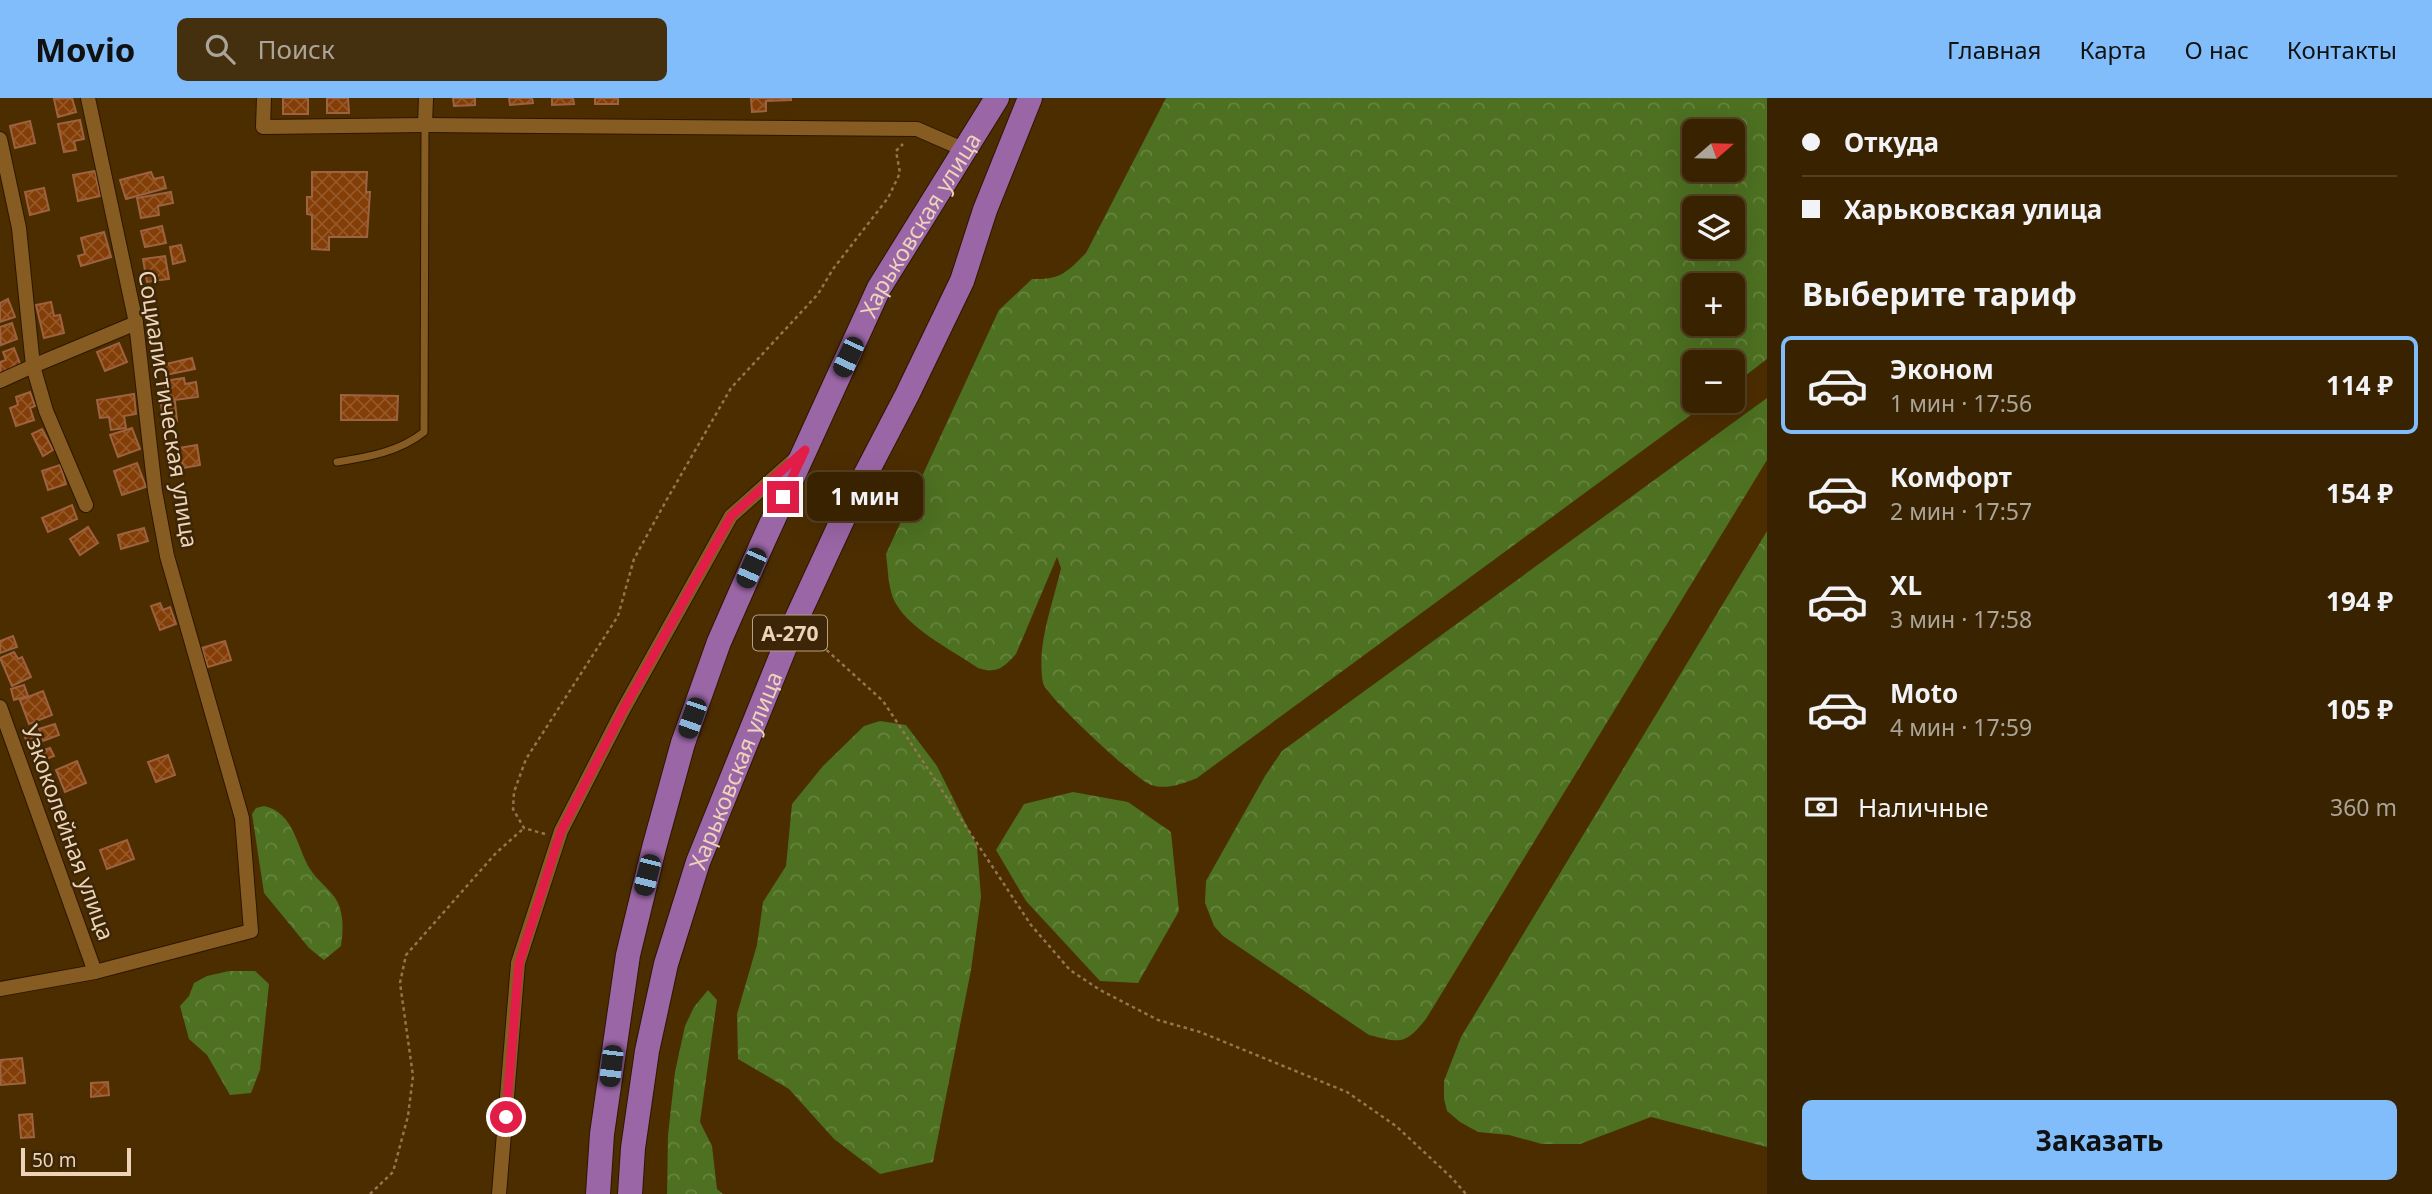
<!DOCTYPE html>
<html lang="ru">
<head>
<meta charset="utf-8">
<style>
  body { margin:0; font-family:"Noto Sans",sans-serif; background:#442f0f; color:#f1f3f6; height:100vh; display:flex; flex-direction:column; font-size:26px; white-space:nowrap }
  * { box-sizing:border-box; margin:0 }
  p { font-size:23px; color:#aba499 }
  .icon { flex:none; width:38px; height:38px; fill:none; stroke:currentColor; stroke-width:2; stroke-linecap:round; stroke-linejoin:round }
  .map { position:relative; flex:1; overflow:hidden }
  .panel { display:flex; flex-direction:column; background:#392200; width:665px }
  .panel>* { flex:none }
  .top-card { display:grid; align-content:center; height:154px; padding:0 35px; background:#392200 }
  .needle { width:46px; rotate:70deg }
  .controls { position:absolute; left:1682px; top:21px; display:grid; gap:14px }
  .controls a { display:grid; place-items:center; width:63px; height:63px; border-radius:10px; background:#392200; box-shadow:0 7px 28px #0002,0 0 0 2px #533f22; font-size:35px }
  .scale { position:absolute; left:21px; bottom:18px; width:110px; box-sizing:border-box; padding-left:7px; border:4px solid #edd4b9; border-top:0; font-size:19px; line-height:24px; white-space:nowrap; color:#edd4b9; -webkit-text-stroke:5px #3c2607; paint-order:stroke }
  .end { position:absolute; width:32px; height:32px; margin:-16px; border:9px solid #e11d48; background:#fff; box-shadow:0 0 0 4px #fff }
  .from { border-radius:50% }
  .bubble { position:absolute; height:49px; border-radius:10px; background:#392200; box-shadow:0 7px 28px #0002,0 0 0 2px #533f22; font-size:23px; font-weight:700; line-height:49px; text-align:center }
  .car { position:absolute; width:21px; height:42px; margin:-21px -10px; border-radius:9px; box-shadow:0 0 5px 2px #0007; background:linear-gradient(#222 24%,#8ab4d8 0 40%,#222 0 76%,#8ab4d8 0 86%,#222 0) }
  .top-card b { display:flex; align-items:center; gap:24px; height:66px; font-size:26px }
  .top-card b+b { border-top:2px solid #533f22 }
  .top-card i { width:18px; height:18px; background:#f1f3f6 }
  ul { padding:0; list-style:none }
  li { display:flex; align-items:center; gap:21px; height:98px; margin:0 14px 10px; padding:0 21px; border:4px solid transparent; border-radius:10px }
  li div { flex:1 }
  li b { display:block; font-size:26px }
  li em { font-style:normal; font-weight:700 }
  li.current { border-color:#81bdfa }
  li>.icon { width:63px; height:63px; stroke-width:1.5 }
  h2 { padding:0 35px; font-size:32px; line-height:84px }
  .pay { display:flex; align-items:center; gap:18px; height:77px; padding:0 35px; font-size:26px }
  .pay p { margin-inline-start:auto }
  .button { display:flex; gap:14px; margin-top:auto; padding:14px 35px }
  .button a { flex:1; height:80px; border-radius:10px; background:#81bdfa; color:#111; font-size:28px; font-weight:700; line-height:80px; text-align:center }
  header { display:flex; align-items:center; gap:42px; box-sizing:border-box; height:98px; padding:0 35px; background:#81bdfa; color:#111 }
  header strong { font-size:33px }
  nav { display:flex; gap:38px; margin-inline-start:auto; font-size:24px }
  .search { width:490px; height:63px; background:#442f0f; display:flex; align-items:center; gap:18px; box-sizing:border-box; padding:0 24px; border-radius:10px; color:#aba499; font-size:26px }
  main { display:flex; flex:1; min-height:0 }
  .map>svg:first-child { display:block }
  .forest { fill:url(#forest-crowns); fill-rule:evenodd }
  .building { fill:url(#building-cross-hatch); stroke:#9d6240; stroke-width:2 }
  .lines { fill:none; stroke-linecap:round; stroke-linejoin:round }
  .service-casing { stroke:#2c1700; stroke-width:9 }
  .minor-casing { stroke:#2c1700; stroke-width:16 }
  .trunk-casing { stroke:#2c1700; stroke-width:26 }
  .path { stroke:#937651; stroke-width:2.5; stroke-dasharray:3.5 3.5; stroke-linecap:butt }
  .service { stroke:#875c23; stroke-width:7 }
  .minor { stroke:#875c23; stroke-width:14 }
  .trunk { stroke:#9b66a6; stroke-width:24 }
  .route { stroke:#e11d48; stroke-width:9 }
  .labels { text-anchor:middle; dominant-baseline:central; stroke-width:5; stroke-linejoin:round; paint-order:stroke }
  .shield { fill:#3c2607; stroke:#b8a084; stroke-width:2 }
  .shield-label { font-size:21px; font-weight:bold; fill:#edd4b9 }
  .street-label { font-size:23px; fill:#edd4b9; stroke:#3c2607 }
</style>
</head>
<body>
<header>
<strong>Movio</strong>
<div class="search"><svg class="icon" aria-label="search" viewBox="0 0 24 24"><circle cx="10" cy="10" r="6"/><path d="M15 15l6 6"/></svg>Поиск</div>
<nav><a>Главная</a><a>Карта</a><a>О нас</a><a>Контакты</a></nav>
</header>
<main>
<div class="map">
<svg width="1767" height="1096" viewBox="0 0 1767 1096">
  <defs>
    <pattern id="forest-crowns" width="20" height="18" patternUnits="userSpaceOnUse" patternTransform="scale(1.75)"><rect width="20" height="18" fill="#4d7021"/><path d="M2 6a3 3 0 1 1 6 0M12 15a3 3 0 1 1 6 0" fill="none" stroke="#67843f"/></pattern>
    <pattern id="building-cross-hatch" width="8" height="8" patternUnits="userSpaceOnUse" patternTransform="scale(1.75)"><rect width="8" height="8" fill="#833d06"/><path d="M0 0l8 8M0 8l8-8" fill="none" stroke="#955828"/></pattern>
  </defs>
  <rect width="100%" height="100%" fill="#4c2d00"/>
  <g class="forest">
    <path d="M1166,0h601v261l-34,26 -1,-23h-38v39h16l-513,377c-15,6 -30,12 -46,7 -15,-5 -105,-89 -108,-102 -7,-37 10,-79 18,-115l-4,-11 -41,97c-13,14 -19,20 -38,14 -26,-18 -73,-41 -85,-70 -5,-14 -5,-29 -7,-44l113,-244 33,-31c29,1 35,-7 54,-26zM1694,33h38v39h-38zM1694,110h38v39h-38zM1732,187v39h-38v-39z"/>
    <path d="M1767,300v62l-341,559c-21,26 -25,24 -57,16l-146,-99 -9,-10 -9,-23 1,-22 59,-105 17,-25z"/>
    <path d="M1767,433v616l-116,-30 -71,27h-38l-33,-9 -31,-3 -18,-10 -13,-11 -3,-12v-18l17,-44z"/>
    <path d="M880,623l26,4 31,41 40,80 4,51 -10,73 -38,192 -53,12 -46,-35 -45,-50 -51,-30 -1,-45 20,-69 6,-43 23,-36 6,-62 31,-38 41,-40z"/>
    <path d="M1073,694l55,10 43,30 8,79 -41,72 -38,-2 -74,-80 -30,-51 28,-46z"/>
    <path d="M264,708c30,6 33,42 46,63 7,12 22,21 28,34 6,13 5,29 3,43l-17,14 -15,-12 -45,-55 -12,-79 4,-6z"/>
    <path d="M229,873h26l14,13 -9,86 -9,23 -21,2 -23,-40 -18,-16 -9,-33 9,-10 5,-13 13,-7z"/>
    <path d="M708,892l9,10 -17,122 12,24 5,43 6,5h-56l1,-59 7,-63 10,-46 9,-19z"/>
  </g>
  <g class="building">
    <path d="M72,0l4,14 -18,5 -4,-18z"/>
    <rect x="283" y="0" width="25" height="16"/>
    <path d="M327,0h21l1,15h-22z"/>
    <path d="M453,0h22v7l-21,1z"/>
    <path d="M509,0h23l1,5 -23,2z"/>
    <path d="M552,0h21l1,6 -22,1z"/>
    <rect x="595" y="0" width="23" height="6"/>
    <path d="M751,0h40v2l-25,1v10l-14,1z"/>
    <path d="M80,22l4,19 -10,2 2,9 -12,2 -6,-28z"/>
    <path d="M30,23l5,22 -20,5 -5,-22z"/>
    <path d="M95,73l5,25 -22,5 -5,-26z"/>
    <path d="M151,74l3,7 9,-2 3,11 -40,11 -6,-19z"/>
    <path d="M312,74h55l-1,20h4l-3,45h-38v13l-17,-1v-34l-5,-1v-17h5z"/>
    <path d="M44,90l5,22 -19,5 -5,-23z"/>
    <path d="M171,94l2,11 -15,3 1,9 -18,3 -4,-20z"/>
    <path d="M162,128l4,17 -21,4 -4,-16z"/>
    <path d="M104,134l7,25 -30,9 -3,-10 7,-2 -4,-16z"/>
    <path d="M181,147l4,16 -12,3 -3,-17z"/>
    <path d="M165,158l4,23 -22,3 -4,-23z"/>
    <path d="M8,201l7,18 -15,5v-19z"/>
    <path d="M51,204l3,14 6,-1 4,18 -20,5 -8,-33z"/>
    <path d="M12,225l5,16 -16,6 -1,-18z"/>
    <path d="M119,245l8,19 -22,9 -8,-19z"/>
    <path d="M14,250l8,21 -21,8 -1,-15 6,-2 -3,-8z"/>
    <path d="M192,260l3,11 -30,6 -3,-10z"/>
    <path d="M184,280l1,6 11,-2 2,15 -31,4 -3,-20z"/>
    <path d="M30,294l5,14 -5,2 4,12 -18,6 -6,-18 8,-3 -2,-8z"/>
    <path d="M134,296l2,20 -12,2 2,12 -15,2 -2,-13 -9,1 -3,-18z"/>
    <path d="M341,297l57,1 -1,24h-56z"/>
    <path d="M175,304l2,19 -13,2 -3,-19z"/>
    <path d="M132,330l8,21 -22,8 -8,-22z"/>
    <path d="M42,331l11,21 -10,6 -11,-22z"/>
    <path d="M197,347l3,20 -17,3 -4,-20z"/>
    <path d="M137,365l9,24 -24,8 -8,-24z"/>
    <path d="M60,367l6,19 -18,6 -6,-19z"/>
    <path d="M72,407l5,14 -29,13 -6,-14z"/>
    <path d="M88,429l10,16 -18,12 -10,-16z"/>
    <path d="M144,430l4,13 -27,8 -3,-14z"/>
    <path d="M160,505l3,7 7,-3 6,17 -16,6 -9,-24z"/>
    <path d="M13,538l4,11 -17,6v-12z"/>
    <path d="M225,543l6,19 -23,7 -6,-19z"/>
    <path d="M14,554l4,7 4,-2 9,20 -19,9 -12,-28z"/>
    <path d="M24,587l4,11 -14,4 -3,-11z"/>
    <path d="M43,593l9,24 -23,9 -9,-24z"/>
    <path d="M55,626l4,11 -16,6 -4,-12z"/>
    <path d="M34,632l6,16 -11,3 -5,-15z"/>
    <path d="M50,650l4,8 -16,6 -3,-9z"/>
    <path d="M168,657l7,20 -19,7 -8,-20z"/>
    <path d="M77,663l9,22 -21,9 -9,-22z"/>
    <path d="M127,742l7,19 -27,10 -7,-19z"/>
    <path d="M22,960l3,25 -24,2 -1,-25z"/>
    <path d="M108,984l1,13 -18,2v-14z"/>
    <path d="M32,1016l2,23 -13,1 -2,-23z"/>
  </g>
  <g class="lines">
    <defs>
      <path id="service" d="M337,364c31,-5 62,-10 87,-30l1,-307"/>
      <g id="minor">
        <path d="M264,0l-1,29 162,-2 492,4 48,21"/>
        <path d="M425,27l1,-27"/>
        <path d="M0,41l19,89 14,138 13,45 40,94"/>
        <path d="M0,283l33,-15 103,-43"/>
        <path d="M0,609l95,265"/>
        <path d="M0,891l95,-17 156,-41 -9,-113 -75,-262 -12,-65 -19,-168 -48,-225"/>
        <path d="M499,1096l19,-231 43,-132 62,-121 108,-194 64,-57"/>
      </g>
      <g id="trunk">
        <path id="s1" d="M598,1096l4,-60 26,-179 26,-107 29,-105 36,-101 43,-98 117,-256 118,-190"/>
        <path id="s2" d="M630,1096l3,-46 14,-97 19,-87 32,-102 97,-240 51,-110 61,-117 55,-114 23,-71 45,-112"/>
      </g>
    </defs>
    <use href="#service" class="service-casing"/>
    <use href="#minor" class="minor-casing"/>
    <use href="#trunk" class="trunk-casing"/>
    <g class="path">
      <path d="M811,538l72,65 148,224 39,45 30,20 58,30 42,12 147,60 49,34 56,52 14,16"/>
      <path d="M545,736l-21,-6 -11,-19 1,-17 12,-33 92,-143 16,-57 32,-58 65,-113 87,-94 15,-25 55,-71 12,-25 -4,-22 7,-7"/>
      <path d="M370,1096l23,-22 15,-56 5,-40 -13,-93 6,-28 90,-102 28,-25"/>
    </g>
    <use href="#service" class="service"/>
    <use href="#minor" class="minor"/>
    <use href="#trunk" class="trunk"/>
  </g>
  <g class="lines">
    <path class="route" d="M506,1019l13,-154 42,-132 62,-121 108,-194 74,-66 -22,47"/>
  </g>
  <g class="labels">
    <rect class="shield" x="753" y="517.5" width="74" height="35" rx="5"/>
    <g class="shield-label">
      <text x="790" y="535">А-270</text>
    </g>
    <g class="street-label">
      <text stroke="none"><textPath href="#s1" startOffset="1031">Харьковская улица</textPath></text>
      <text transform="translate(169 311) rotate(81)">Социалистическая улица</text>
      <text stroke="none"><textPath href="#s2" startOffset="439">Харьковская улица</textPath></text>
      <text transform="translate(69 734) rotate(70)">Узкоколейная улица</text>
    </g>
  </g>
</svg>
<div class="controls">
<a><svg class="needle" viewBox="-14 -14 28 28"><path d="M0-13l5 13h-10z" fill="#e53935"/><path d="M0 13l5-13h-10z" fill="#aba499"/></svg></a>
<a><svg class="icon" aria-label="layers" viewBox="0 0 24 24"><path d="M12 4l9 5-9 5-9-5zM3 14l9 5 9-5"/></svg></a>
<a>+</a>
<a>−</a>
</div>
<div class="scale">50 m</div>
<i class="end from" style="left:506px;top:1019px"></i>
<i class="end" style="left:783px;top:399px"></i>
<div class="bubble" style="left:807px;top:374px;width:116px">1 мин</div>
<i class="car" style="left:848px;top:259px;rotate:205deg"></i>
<i class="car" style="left:751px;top:470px;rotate:204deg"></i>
<i class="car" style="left:692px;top:620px;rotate:199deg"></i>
<i class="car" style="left:647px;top:777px;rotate:194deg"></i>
<i class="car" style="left:611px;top:968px;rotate:187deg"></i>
</div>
<section class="panel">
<div class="top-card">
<b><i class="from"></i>Откуда</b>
<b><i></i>Харьковская улица</b>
</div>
<h2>Выберите тариф</h2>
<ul>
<li class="current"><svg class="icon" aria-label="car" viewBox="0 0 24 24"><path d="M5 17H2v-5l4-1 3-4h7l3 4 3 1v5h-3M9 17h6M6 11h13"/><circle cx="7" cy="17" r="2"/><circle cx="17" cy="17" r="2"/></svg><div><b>Эконом</b><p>1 мин · 17:56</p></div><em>114 ₽</em></li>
<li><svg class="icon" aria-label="car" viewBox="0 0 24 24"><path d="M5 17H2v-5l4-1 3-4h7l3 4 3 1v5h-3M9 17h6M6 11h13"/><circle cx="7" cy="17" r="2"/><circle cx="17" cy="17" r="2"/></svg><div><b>Комфорт</b><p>2 мин · 17:57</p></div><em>154 ₽</em></li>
<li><svg class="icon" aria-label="car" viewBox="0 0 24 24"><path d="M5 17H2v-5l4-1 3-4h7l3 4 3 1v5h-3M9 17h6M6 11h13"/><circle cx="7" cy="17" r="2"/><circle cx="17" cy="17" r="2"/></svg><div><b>XL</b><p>3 мин · 17:58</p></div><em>194 ₽</em></li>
<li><svg class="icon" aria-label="car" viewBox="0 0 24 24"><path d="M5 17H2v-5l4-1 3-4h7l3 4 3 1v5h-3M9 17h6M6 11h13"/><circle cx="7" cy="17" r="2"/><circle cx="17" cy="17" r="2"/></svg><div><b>Moto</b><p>4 мин · 17:59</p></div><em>105 ₽</em></li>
</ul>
<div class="pay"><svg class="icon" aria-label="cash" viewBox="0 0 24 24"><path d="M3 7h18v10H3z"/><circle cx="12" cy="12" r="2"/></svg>Наличные<p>360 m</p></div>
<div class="button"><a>Заказать</a></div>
</section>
</main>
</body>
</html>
